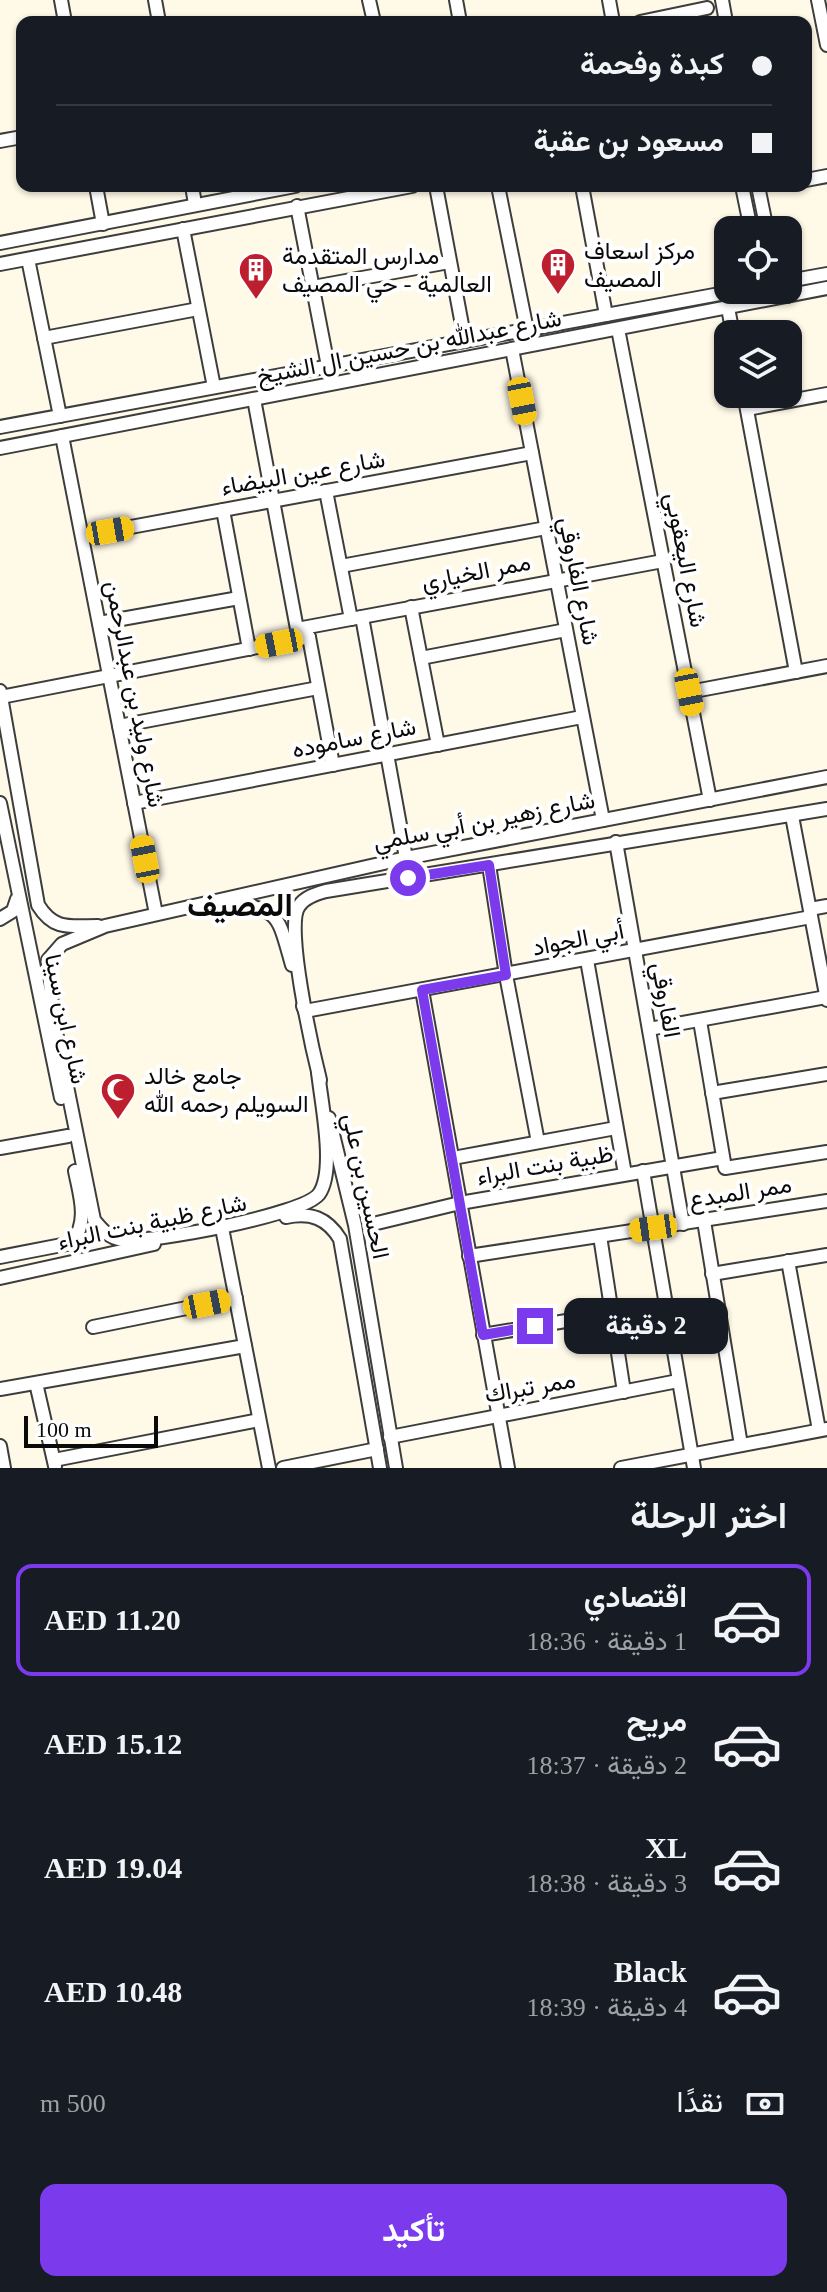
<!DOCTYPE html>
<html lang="ar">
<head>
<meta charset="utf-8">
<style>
  body { margin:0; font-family:"Times New Roman",Vazirmatn,serif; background:#242831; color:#f1f3f6; direction:rtl; height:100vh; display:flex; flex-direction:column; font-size:30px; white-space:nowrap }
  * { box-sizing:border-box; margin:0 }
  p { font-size:26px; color:#9ea1a6 }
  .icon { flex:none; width:44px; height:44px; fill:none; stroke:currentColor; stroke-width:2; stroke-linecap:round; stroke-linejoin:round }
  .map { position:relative; height:1468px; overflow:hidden; direction:ltr }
  .panel { display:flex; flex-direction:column; background:#171b24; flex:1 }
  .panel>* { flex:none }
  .hud { position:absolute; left:16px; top:16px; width:796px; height:176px; border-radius:16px; box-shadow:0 2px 6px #0004; direction:rtl; display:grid; align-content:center; height:176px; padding:0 40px; background:#171b24 }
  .controls { position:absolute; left:714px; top:216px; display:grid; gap:16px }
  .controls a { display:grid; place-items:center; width:88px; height:88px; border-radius:16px; background:#171b24; box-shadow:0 2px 6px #0004; font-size:40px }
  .scale { position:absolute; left:24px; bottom:20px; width:134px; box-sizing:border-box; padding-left:8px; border:4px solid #0a0a0a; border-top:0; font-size:22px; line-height:28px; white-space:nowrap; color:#0a0a0a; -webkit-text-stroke:6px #fff; paint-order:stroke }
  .end { position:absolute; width:36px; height:36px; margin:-18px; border:10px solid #7c3aed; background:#fff; box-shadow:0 0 0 4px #fff }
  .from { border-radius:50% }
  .bubble { position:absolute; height:56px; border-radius:16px; background:#171b24; box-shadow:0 2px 6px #0004; font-size:26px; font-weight:700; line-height:56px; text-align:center; direction:rtl }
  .car { position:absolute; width:24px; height:48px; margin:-24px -12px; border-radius:10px; box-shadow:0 0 6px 2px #0007; background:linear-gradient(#f5c518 24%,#345 0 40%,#f5c518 0 76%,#345 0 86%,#f5c518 0) }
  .hud b { display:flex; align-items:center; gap:28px; height:76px; font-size:30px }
  .hud b+b { border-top:2px solid #363941 }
  .hud i { width:20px; height:20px; background:#f1f3f6 }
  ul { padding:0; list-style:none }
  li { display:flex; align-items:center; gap:24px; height:112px; margin:0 16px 12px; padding:0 24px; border:4px solid transparent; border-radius:16px }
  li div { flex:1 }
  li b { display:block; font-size:30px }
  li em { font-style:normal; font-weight:700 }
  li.active { border-color:#7c3aed }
  li>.icon { width:72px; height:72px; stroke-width:1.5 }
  h2 { padding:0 40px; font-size:36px; line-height:96px }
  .pay { display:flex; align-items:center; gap:20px; height:88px; padding:0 40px; font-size:30px }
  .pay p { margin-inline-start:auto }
  .action { display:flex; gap:16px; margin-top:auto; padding:16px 40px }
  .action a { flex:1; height:92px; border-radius:16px; background:#7c3aed; color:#fff; font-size:32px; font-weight:700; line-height:92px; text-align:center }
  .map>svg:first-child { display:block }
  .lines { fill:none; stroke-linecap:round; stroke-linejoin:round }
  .minor-casing { stroke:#3d3d3d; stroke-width:16 }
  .minor { stroke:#fff; stroke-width:12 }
  .route { stroke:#7c3aed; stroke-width:10 }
  .labels { text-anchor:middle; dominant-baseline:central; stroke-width:8; stroke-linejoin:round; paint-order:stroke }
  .poi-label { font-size:24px; fill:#0a0a0a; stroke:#fff; text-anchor:start }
  .street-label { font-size:24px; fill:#0a0a0a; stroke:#fff }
  .district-label { font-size:32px; font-weight:bold; fill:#0a0a0a; stroke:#fff }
</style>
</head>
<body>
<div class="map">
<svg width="827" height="1468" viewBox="0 0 827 1468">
  <rect width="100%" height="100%" fill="#fff9e8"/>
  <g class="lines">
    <defs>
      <g id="minor">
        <path d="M61,0l4,22"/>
        <path d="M155,0l4,22"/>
        <path d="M369,0l5,22"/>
        <path d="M456,0l4,22"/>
        <path d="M609,0l4,22"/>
        <path d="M722,0l4,22"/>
        <path d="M818,0l9,45"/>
        <path d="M640,22l67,-14"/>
        <path d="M0,141l22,-4"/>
        <path d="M806,180l21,-4"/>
        <path d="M96,186l7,38"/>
        <path d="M192,186l3,18"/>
        <path d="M436,186l29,155"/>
        <path d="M498,186l29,144"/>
        <path d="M582,186l24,129"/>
        <path d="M742,186l9,44"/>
        <path d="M758,186l9,44"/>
        <path d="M297,206l31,160"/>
        <path d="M183,229l31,158"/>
        <path d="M0,243l295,-57"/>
        <path d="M28,259l32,157"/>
        <path d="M0,264l412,-78"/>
        <path d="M788,281l39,-7"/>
        <path d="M313,287l136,-25"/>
        <path d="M728,308l5,26"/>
        <path d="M618,329l92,471"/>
        <path d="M44,338l154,-29"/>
        <path d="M512,349l91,471"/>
        <path d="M744,394l52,278"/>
        <path d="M254,399l43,230 5,4"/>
        <path d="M747,409l80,-15"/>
        <path d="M0,427l741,-137"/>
        <path d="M62,436l94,478"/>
        <path d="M0,448l827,-160"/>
        <path d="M326,491l25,128"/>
        <path d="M223,510l26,139"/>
        <path d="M82,536l450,-83"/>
        <path d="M341,566l205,-38"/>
        <path d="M411,607l27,138"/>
        <path d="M362,617l44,241"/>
        <path d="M99,623l140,-25"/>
        <path d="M297,629l366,-68"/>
        <path d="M309,637l24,128"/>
        <path d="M421,658l145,-28"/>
        <path d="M0,691l38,214c16,26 32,21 60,21"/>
        <path d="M689,692l138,-26"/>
        <path d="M1,697l308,-60"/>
        <path d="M119,726l199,-38"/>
        <path d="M0,803l61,295"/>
        <path d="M134,803l448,-86"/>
        <path d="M792,816l35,184"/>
        <path d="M616,842l67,382"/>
        <path d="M489,865l17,110 32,167"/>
        <path d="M224,903c56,6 53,9 68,62"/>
        <path d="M810,909l17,-3"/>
        <path d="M0,919l13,-8 4,-12"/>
        <path d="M587,960l38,214"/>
        <path d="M422,990l86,478"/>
        <path d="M303,1006l2,5 506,-94"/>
        <path d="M700,1021l25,147 102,-16"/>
        <path d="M649,1029l177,-32"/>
        <path d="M318,1072c3,30 18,98 1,122 -16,21 -167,49 -196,46 -14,-2 -21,-10 -29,-20l-41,-203 -5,-57 14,-16 43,-18 301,-68 421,-81"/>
        <path d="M320,1080c-7,-28 -36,-155 -21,-174 6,-9 17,-12 27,-15l501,-82"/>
        <path d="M712,1093l115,-19"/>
        <path d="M329,1118l26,107 41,243"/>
        <path d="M0,1148l68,-12"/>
        <path d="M453,1158l163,-30"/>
        <path d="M643,1171l51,297"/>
        <path d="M286,1217c25,-5 41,1 54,22l40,229"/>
        <path d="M704,1221l37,224"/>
        <path d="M377,1223l83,-20 263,-45"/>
        <path d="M222,1228l47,240"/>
        <path d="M600,1236l24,156"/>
        <path d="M469,1256l358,-55"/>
        <path d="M0,1257l72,-14c17,-22 8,-47 3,-72"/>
        <path d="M788,1261l31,169"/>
        <path d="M712,1274l115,-19"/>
        <path d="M0,1278l154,-34"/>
        <path d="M93,1327l143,-29"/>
        <path d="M483,1335l130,-22"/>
        <path d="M36,1383l19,83"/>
        <path d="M0,1389l245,-43"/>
        <path d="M390,1437l288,-56"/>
        <path d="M0,1446l4,22"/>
        <path d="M54,1460l205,-40"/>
        <path d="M283,1468l94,-19"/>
        <path d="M621,1468l206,-39"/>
      </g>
    </defs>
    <use href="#minor" class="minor-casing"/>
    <use href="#minor" class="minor"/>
  </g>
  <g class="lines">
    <path class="route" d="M408,878l81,-13 17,110 -84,15 61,345 52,-9"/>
  </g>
  <defs>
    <symbol id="building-pin" viewBox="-11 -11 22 30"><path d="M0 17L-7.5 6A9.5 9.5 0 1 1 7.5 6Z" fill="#be1f2f" stroke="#fff"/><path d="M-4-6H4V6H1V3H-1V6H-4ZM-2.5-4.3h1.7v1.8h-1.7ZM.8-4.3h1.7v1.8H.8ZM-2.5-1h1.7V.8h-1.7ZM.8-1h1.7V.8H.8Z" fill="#fff"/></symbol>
    <symbol id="mosque-pin" viewBox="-11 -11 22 30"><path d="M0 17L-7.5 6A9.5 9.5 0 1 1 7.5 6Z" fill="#be1f2f" stroke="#fff"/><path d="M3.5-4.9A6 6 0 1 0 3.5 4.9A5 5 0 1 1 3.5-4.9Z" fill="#fff"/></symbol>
  </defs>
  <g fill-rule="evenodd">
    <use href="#building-pin" x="538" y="245" width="40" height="54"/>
    <use href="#building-pin" x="236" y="250" width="40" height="54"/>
    <use href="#mosque-pin" x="98" y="1070" width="40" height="54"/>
  </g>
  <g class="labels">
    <g class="poi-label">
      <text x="584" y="251">مركز اسعاف<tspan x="584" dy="28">المصيف</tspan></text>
      <text x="282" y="256">مدارس المتقدمة<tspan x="282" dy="28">العالمية - حي المصيف</tspan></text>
      <text x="144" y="1076">جامع خالد<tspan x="144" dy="28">السويلم رحمه الله</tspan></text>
    </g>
    <g class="street-label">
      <text transform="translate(409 347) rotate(-11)">شارع عبدالله بن حسين ال الشيخ</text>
      <text transform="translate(303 473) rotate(-10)">شارع عين البيضاء</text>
      <text transform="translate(686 560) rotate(79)">شارع اليعقوبي</text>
      <text transform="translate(476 572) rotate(-11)">ممر الخياري</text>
      <text transform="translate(579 581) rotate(79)">شارع الفاروقي</text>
      <text transform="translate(135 694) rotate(79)">شارع وليد بن عبدالرحمن</text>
      <text transform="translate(354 738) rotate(-11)">شارع ساموده</text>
      <text transform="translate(484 821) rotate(-11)">شارع زهير بن أبي سلمي</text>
      <text transform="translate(578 939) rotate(-11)">أبي الجواد</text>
      <text transform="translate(666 1000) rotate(80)">الفاروقي</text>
      <text transform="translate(66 1019) rotate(78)">شارع ابن سينا</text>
      <text transform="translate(545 1165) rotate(-10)">ظبية بنت البراء</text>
      <text transform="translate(366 1186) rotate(78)">الحسين بن علي</text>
      <text transform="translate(740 1192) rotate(-9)">ممر المبدع</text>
      <text transform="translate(152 1222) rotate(-12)">شارع ظبية بنت البراء</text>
      <text transform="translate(530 1387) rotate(-10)">ممر تبراك</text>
    </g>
    <g class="district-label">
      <text x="240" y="905">المصيف</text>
    </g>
  </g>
</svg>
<div class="controls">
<a><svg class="icon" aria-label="locate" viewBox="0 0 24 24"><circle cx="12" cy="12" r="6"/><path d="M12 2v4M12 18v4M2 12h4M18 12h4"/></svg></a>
<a><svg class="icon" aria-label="layers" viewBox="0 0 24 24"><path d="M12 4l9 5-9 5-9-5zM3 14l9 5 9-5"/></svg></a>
</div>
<div class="scale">100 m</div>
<i class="end from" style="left:408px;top:878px"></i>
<i class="end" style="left:535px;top:1326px"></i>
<div class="bubble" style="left:564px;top:1298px;width:164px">2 دقيقة</div>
<i class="car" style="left:522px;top:401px;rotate:169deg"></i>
<i class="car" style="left:110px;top:531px;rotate:80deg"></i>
<i class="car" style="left:279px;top:643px;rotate:259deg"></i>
<i class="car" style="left:689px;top:692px;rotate:169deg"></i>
<i class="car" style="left:145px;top:859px;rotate:349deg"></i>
<i class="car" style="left:653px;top:1228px;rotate:262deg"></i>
<i class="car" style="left:207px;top:1304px;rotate:79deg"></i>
<div class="hud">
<b><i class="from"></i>كبدة وفحمة</b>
<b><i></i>مسعود بن عقبة</b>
</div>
</div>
<section class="panel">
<h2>اختر الرحلة</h2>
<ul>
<li class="active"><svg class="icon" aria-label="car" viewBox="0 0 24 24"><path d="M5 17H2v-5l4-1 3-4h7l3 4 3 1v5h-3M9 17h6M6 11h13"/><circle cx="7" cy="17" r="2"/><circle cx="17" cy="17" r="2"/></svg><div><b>اقتصادي</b><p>1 دقيقة · 18:36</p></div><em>AED 11.20</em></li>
<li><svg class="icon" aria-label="car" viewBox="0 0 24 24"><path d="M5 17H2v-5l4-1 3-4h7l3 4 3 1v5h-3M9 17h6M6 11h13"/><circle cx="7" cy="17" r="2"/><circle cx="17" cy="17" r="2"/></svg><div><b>مريح</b><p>2 دقيقة · 18:37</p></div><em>AED 15.12</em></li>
<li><svg class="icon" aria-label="car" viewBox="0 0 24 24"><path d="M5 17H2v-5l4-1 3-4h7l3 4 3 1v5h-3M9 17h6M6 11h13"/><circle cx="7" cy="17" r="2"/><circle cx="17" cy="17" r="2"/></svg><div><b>XL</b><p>3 دقيقة · 18:38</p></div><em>AED 19.04</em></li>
<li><svg class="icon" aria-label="car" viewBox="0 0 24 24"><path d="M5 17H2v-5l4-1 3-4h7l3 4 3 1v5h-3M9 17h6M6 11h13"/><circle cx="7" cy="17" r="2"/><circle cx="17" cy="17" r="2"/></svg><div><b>Black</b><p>4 دقيقة · 18:39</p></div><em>AED 10.48</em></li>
</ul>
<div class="pay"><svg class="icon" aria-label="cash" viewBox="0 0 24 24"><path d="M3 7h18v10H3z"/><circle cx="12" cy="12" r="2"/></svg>نقدًا<p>500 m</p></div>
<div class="action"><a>تأكيد</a></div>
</section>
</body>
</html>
